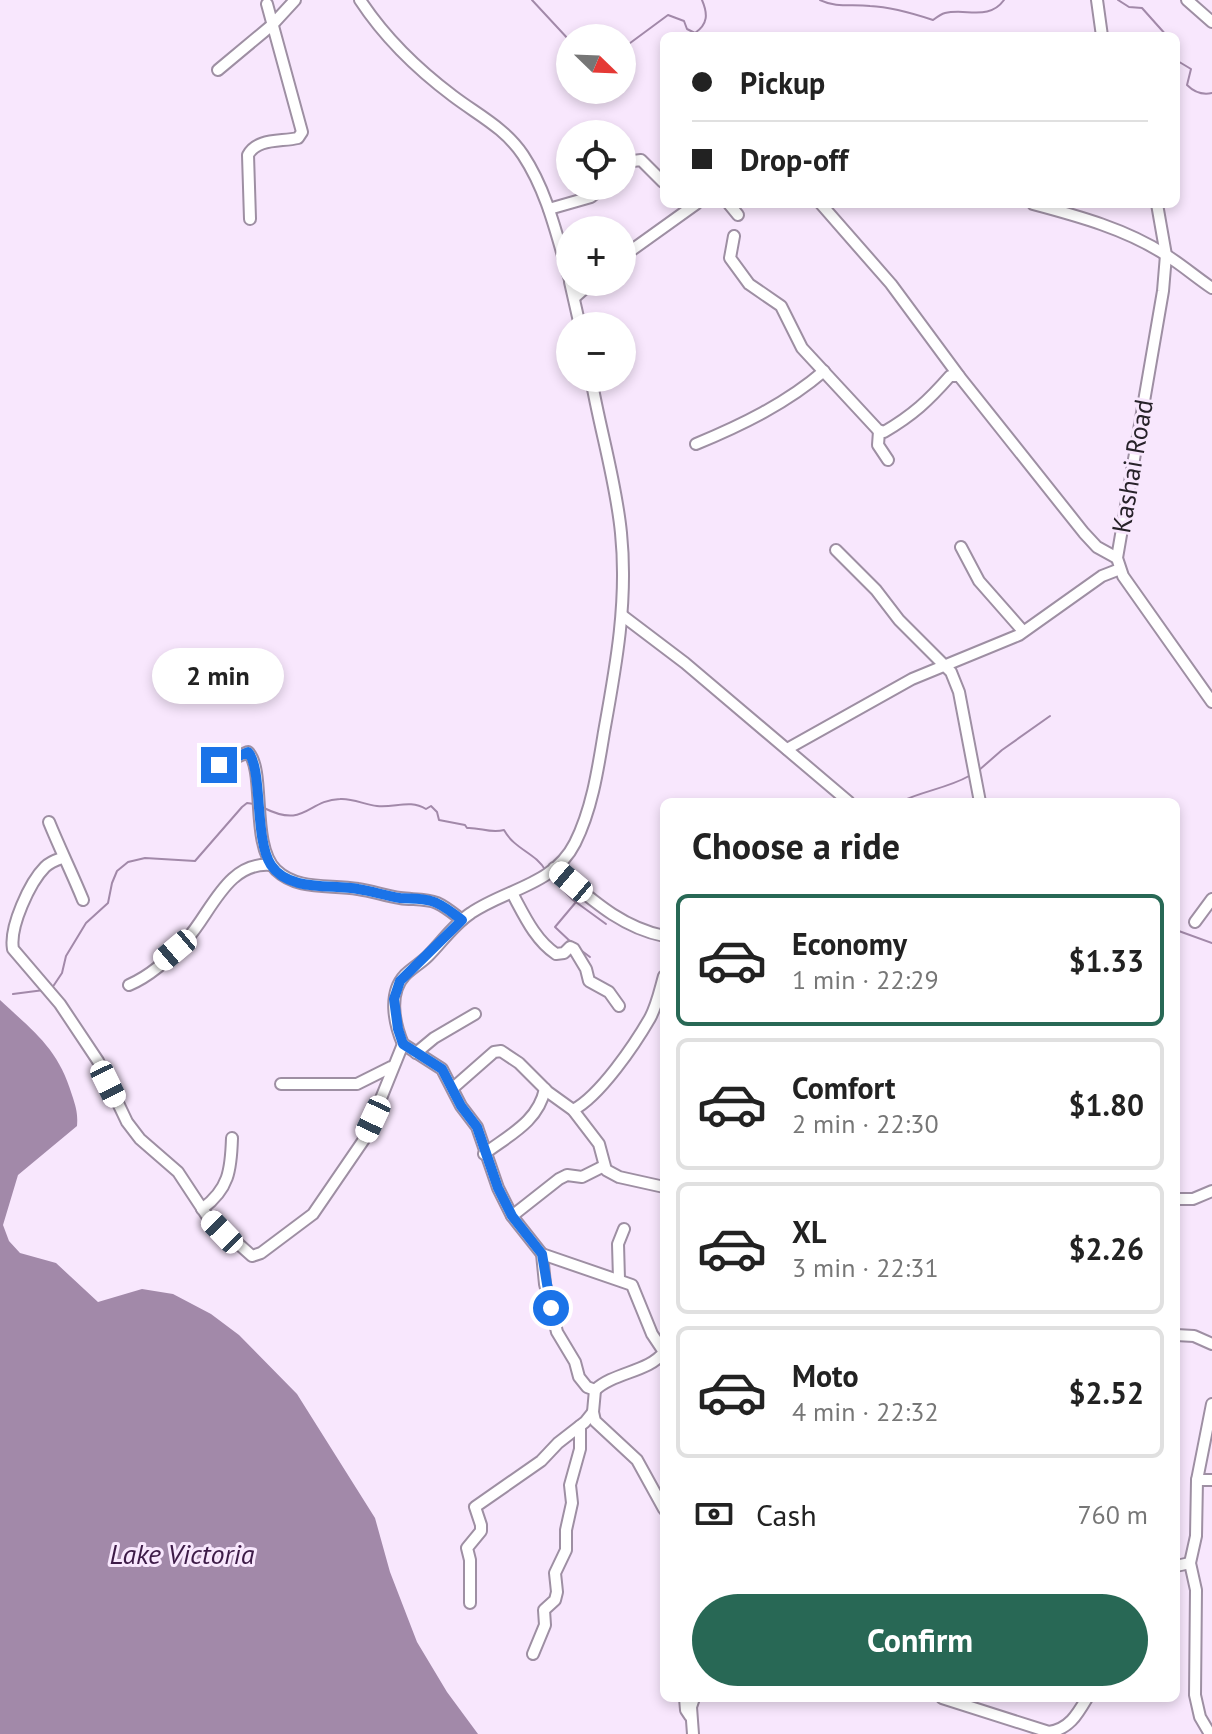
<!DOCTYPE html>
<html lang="en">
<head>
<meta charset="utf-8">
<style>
  body { margin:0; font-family:"PT Sans",sans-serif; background:#f2f2f2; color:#222; height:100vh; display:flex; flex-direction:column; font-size:30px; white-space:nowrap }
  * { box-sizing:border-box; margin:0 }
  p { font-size:26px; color:#767676 }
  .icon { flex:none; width:44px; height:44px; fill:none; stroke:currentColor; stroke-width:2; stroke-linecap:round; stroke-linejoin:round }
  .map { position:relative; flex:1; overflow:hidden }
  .drawer { position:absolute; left:660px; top:798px; width:520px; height:904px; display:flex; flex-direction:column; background:#fff; border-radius:12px; box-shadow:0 4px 12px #0003 }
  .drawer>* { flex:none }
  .banner { position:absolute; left:660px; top:32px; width:520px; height:176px; border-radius:12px; box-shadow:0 4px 12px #0003; display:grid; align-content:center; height:176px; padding:0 32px; background:#fff }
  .needle { width:52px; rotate:113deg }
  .controls { position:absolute; left:556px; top:24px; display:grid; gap:16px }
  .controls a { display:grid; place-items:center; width:80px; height:80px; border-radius:50%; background:#fff; box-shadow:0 4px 12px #0003; font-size:40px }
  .end { position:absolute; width:36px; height:36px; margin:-18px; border:10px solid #1a73e8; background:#fff; box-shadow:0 0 0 4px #fff }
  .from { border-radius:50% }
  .bubble { position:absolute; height:56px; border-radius:28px; background:#fff; box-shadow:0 4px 12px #0003; font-size:26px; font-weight:600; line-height:56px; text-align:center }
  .car { position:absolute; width:24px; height:48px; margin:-24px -12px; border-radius:10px; box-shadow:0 0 6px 2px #0007; background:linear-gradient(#fff 24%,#345 0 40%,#fff 0 76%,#345 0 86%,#fff 0) }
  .banner b { display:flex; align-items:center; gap:28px; height:76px; font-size:30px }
  .banner b+b { border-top:2px solid #e0e0e0 }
  .banner i { width:20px; height:20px; background:#222 }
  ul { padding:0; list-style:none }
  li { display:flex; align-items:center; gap:24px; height:132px; margin:0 16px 12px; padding:0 16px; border:4px solid #e0e0e0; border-radius:12px }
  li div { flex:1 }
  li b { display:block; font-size:30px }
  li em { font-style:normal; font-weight:600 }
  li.active { border-color:#286855 }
  li>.icon { width:72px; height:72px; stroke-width:1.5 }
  h2 { padding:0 32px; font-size:36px; line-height:96px }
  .pay { display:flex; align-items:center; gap:20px; height:88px; padding:0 32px; font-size:30px }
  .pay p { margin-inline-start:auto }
  .action { display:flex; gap:16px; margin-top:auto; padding:16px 32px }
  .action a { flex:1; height:92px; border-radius:48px; background:#286855; color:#fff; font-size:32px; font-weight:600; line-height:92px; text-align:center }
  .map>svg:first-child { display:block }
  .water { fill:#a289a9 }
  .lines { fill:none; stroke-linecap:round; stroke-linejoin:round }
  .stream { stroke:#a289a9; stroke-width:2 }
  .minor-casing { stroke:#9e8fa3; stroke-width:14 }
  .minor { stroke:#fff; stroke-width:10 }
  .route { stroke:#1a73e8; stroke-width:10 }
  .labels { text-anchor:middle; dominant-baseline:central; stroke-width:6; stroke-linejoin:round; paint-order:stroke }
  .street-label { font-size:26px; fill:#272229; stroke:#f8e7fd }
  .water-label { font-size:28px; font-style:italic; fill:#3d1b47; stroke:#f8e7fd }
</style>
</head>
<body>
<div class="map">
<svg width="1212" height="1734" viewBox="0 0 1212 1734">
  <rect width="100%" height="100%" fill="#f8e7fd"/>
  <path class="water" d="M0,1000c34,32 58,48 72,95 4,12 6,19 5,31l-59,49 -15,50 6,16 11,12 36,10 42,39 44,-13 31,5 38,20 28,21 58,59 78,124 15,54 27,70 30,50 31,42h-478z"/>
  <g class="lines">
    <g class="stream">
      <path d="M532,0l38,41"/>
      <path d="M820,0c16,8 32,4 50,6 22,1 42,7 63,14 4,-3 8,-6 12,-7 21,-5 44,8 59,-13"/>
      <path d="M1118,0l11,7 13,1 25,28"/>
      <path d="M622,49l46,-34 16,6 3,8 8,4c13,-9 13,-19 7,-33"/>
      <path d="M1176,60l15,9 -4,16c7,7 16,10 25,8"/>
      <path d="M978,771l24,-21 48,-34"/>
      <path d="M900,802c22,-11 48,-14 69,-26"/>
      <path d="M264,808c42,21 43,-8 76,-9 13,-1 25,6 37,7 18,2 33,-7 49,3l5,-3 6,6 2,8 26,5 2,3c13,-1 23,6 37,2 11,20 31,22 42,41"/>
      <path d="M550,876l23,24 33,24"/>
      <path d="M1176,930l36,13"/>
      <path d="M573,944l-18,-17 21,-25"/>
      <path d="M578,948l12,9"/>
      <path d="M52,988l10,-15 4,-17 20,-33 22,-20 4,-20 5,-12 11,-9 17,-4 50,3 47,-54 5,-4 7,1"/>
      <path d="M13,994l31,-4"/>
    </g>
    <defs>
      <g id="minor">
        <path d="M360,0c25,38 57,69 93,96 25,19 52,32 70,59 25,38 34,82 47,125"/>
        <path d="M1097,0l5,36"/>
        <path d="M1187,0l25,22"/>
        <path d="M218,70l54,-45 23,-25"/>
        <path d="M622,167l11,-6 8,-1 22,22"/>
        <path d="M729,204l9,11"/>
        <path d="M821,204l70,80 68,92"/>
        <path d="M1033,204c45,12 93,25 133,51 16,10 31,23 46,33"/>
        <path d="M1157,204l9,51 -3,36 -46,267 6,18 89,126"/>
        <path d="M549,209l42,-12 13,-11"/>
        <path d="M250,219l-2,-64c9,-17 32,-13 50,-17l4,-6 -35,-128"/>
        <path d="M734,236l-4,22 19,26 32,22 21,42 76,82 6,2c29,-17 44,-31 66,-56h9l125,157 13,14 20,11"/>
        <path d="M622,257l74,-53"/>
        <path d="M570,282l10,44"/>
        <path d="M575,297l17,-15"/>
        <path d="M591,378c9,52 25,103 30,155 7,68 -5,133 -17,199 -6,37 -12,77 -29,111 -21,42 -69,46 -104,70 -17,11 -29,29 -43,43 -7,7 -16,12 -23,19 -17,18 -11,48 -2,69l39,25 19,37 16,21 21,61 14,28 30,38 3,30 12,48 18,30 4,15 8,10 8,3 -2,22 2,9 42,39 27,49"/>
        <path d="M879,431l-1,14 10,15"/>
        <path d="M696,444c46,-19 91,-41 128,-73"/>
        <path d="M961,547l18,34 44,50"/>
        <path d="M836,550l40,40 23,30 52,52 8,20 21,110"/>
        <path d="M623,616l62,47 164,139"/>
        <path d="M787,749l125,-70 107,-44 83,-59 18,-7"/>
        <path d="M219,765l29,-13c18,18 2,93 28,118 22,21 54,14 82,19 14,2 28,7 42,9 12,2 25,0 37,5 9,4 17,11 25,17"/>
        <path d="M49,822c11,27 23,51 34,78"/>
        <path d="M62,858c-6,2 -12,4 -17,9 -15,15 -36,60 -32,82l47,55 38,57 29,61 13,17 38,33 29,44 45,40 9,-3 52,-39 52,-76 38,-94"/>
        <path d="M554,868c34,28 65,59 110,68"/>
        <path d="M512,893c12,22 23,47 44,61l8,-1 6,-6 4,2 12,20 3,12 20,11 10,14"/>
        <path d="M1195,922l17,-23"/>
        <path d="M129,985c21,-9 43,-29 58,-46 24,-26 40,-78 84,-74"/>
        <path d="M416,1053l18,-15 41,-24"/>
        <path d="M281,1084h76l34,-17"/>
        <path d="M453,1088l41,-36 7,-1 18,12 29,29 25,18 26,34 7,26 13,7 45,10"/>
        <path d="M573,1110c27,-14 62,-66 77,-92 7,-13 10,-28 14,-42"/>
        <path d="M484,1154c25,-19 54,-32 61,-65"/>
        <path d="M1176,1199h17l19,-8"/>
        <path d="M202,1209c27,-20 29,-39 30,-71"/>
        <path d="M512,1216l47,-37 8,-4 15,2 22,-11"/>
        <path d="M542,1254l90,31 20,49 12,18"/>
        <path d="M619,1279l-1,-35 6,-15"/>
        <path d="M1176,1335l18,1 18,8"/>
        <path d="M595,1390c19,-18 54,-18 69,-38"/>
        <path d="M1197,1480h15"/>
        <path d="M1176,1566l14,-3"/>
        <path d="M470,1603v-43l-3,-12 14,-17v-6l-6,-18 66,-46 17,-18 27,-21 8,-10"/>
        <path d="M533,1654l12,-29 -1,-15 11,-10 2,-8 -2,-19 11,-23v-20l6,-27 -2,-18 10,-36v-23"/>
        <path d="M685,1698l1,12 4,6"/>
        <path d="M942,1698l107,34c20,-3 28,-17 38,-34"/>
        <path d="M693,1734l-2,-27 3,-9"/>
        <path d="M1210,1734l-10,-17 -5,-22 1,-105 -6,-27 6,-27 1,-56 15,-76"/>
      </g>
    </defs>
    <use href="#minor" class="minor-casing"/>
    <use href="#minor" class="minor"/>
  </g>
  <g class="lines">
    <path class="route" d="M219,765l29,-13c15,16 6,87 23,113 18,27 60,19 87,24 14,2 28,7 42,9 10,1 21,0 31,3 12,3 21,12 31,19l-62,61 -6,18 4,30 5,15 39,25 19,37 16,21 21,61 14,28 30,38 9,54"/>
  </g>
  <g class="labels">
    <g class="street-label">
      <text transform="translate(1132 466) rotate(-80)">Kashai Road</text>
    </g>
    <g class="water-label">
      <text x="182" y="1553">Lake Victoria</text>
    </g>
  </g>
</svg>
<div class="controls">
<a><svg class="needle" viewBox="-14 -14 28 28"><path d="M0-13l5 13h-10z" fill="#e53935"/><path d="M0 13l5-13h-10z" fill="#767676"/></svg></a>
<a><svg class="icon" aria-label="locate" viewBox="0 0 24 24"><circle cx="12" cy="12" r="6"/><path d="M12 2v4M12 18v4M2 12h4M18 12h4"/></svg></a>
<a>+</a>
<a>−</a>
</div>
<i class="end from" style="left:551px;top:1308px"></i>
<i class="end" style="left:219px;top:765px"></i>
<div class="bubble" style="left:152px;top:648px;width:132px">2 min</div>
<i class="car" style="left:571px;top:882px;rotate:310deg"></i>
<i class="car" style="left:175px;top:950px;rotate:230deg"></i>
<i class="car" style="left:108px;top:1084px;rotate:154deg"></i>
<i class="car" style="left:373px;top:1119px;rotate:205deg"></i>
<i class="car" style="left:222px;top:1232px;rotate:316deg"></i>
<div class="banner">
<b><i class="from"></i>Pickup</b>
<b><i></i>Drop-off</b>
</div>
<section class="drawer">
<h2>Choose a ride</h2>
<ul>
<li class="active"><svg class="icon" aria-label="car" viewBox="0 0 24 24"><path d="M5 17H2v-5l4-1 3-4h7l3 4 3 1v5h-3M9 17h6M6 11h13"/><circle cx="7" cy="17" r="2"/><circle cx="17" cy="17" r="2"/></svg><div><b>Economy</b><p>1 min · 22:29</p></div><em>$1.33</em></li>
<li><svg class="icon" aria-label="car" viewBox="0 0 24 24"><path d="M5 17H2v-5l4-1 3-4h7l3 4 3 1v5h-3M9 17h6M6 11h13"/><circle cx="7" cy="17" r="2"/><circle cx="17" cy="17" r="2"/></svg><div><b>Comfort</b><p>2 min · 22:30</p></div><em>$1.80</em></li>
<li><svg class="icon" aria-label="car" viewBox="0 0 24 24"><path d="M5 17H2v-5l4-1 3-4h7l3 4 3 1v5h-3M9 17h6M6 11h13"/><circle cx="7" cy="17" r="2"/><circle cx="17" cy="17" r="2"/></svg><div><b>XL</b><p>3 min · 22:31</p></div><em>$2.26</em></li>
<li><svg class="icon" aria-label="car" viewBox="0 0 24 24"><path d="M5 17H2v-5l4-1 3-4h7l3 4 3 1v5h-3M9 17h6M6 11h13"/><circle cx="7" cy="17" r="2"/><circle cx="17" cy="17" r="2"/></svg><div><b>Moto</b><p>4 min · 22:32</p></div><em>$2.52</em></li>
</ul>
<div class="pay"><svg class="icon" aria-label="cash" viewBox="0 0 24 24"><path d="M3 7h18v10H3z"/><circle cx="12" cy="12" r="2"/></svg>Cash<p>760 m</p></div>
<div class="action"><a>Confirm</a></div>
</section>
</div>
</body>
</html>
